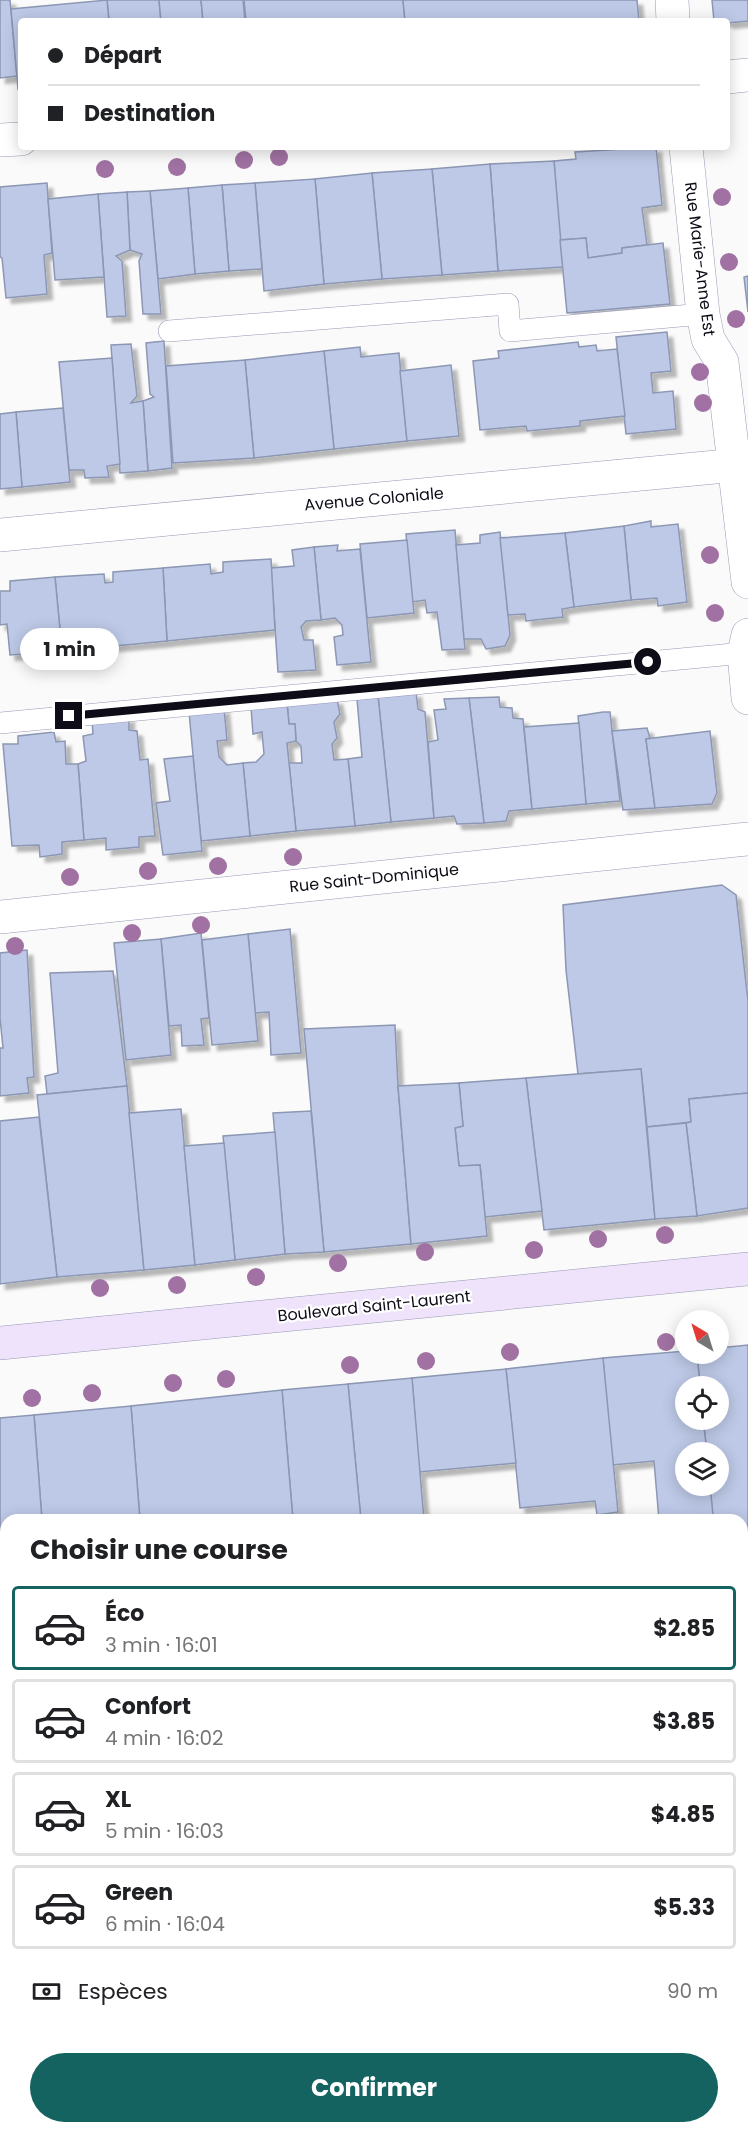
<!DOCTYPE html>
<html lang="fr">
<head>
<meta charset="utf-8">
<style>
  body { margin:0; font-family:Poppins,sans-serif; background:#f6f6f6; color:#202124; height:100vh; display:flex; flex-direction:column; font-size:22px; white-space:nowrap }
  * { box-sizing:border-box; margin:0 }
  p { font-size:20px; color:#757577 }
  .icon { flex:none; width:33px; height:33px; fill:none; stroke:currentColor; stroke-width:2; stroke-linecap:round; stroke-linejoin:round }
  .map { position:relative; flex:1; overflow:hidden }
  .sheet { position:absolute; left:0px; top:1514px; width:748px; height:620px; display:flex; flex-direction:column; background:#fff; border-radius:18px 18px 0 0; box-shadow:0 3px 15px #0003 }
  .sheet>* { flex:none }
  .banner { position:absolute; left:18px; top:18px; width:712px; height:132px; border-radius:6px; box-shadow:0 3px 15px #0003; display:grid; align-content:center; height:132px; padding:0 30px; background:#fff }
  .needle { width:39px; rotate:322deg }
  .buttons { position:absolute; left:675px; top:1310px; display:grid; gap:12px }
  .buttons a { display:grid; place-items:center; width:54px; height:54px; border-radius:50%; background:#fff; box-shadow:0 3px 15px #0003; font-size:30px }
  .end { position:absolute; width:27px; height:27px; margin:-14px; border:8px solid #0d0c17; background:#fff; box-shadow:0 0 0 3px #fff }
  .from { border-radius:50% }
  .bubble { position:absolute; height:42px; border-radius:21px; background:#fff; box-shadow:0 3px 15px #0003; font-size:20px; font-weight:700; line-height:42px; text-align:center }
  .banner b { display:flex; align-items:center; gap:21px; height:57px; font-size:22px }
  .banner b+b { border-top:2px solid #e0e0e0 }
  .banner i { width:15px; height:15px; background:#202124 }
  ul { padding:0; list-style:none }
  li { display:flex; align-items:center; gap:18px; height:84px; margin:0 12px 9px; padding:0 18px; border:3px solid #e0e0e0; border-radius:6px }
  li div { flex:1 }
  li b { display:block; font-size:22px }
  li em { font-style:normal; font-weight:700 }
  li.active { border-color:#146361 }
  li>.icon { width:54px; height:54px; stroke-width:1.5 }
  h2 { padding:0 30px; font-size:27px; line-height:72px }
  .pay { display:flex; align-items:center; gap:15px; height:66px; padding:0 30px; font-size:22px }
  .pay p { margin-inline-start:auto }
  .action { display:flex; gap:12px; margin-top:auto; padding:12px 30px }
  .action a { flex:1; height:69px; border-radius:36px; background:#146361; color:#fff; font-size:24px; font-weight:700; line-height:69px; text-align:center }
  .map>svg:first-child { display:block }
  .building { fill:#bdc9e7; stroke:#8c97b3; stroke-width:1.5; filter:url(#shadow) }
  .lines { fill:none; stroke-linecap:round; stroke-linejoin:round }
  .service-casing { stroke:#9a98b6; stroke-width:22 }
  .minor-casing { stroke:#9a98b6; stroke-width:34 }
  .secondary-casing { stroke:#9a98b6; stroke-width:34 }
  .service { stroke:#fff; stroke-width:21 }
  .minor { stroke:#fff; stroke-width:33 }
  .secondary { stroke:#eee3fa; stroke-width:33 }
  .tree { fill:#a071a2 }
  .route { stroke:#0d0c17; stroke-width:8 }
  .labels { text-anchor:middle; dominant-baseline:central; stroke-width:4.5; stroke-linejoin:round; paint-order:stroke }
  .street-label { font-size:16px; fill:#0d0c17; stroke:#fff }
</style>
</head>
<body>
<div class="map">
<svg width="748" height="2132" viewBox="0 0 748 2132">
  <defs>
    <filter id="shadow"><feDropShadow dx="5.5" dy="5.5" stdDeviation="1.5" flood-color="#0004"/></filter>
  </defs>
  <rect width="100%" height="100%" fill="#fafafa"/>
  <g class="building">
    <path d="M0,0h10l7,76 -17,2z"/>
    <path d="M107,0h52l2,21h-52z"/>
    <path d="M107,0l2,21h-88v67l-3,1 -7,-80z"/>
    <path d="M159,0h42l2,21h-42z"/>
    <path d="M201,0h42l2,21h-42z"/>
    <path d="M244,0h159l2,21h-159z"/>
    <path d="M403,0h234l2,21h-234z"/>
    <path d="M712,0h36v21l-20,2v-2h-14z"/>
    <path d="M656,147l6,58 -20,3 5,37 -25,3v5l-34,5 -2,-20 -26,2 -6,-79 22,-2 -1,-7z"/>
    <path d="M554,161l9,106 -65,4 -8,-107z"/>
    <path d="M490,164l8,107 -56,4 -10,-106z"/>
    <path d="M432,169l10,106 -60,4 -10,-106z"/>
    <path d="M372,173l10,106 -58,5 -9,-105z"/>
    <path d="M315,179l9,105 -60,7 -9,-108z"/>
    <path d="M47,183l5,70 -8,2 3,39 -41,4 -4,-40 -2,-1v-70z"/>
    <path d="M255,183l7,86 -33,2 -7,-86z"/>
    <path d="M222,185l7,86 -34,3 -7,-86z"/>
    <path d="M188,188l7,86 -37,5 -8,-88z"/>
    <path d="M150,191l11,123h-18l-4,-53 3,-7 -12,-4 -3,-58z"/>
    <path d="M127,192l3,58 -14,6 6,5 4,55 -19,1 -9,-123z"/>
    <path d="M98,194l6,83 -49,3 -7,-81z"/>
    <path d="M586,238l2,20 34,-5v-5l41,-5 7,61 -103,9 -7,-73z"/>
    <path d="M748,276v36l-4,-35z"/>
    <path d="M667,332l4,39 -20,2 2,20 20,-2 3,38 -50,5 -10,-97z"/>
    <path d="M164,341l8,127 -24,3 -5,-70 11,-4 -4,-3 -4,-51z"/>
    <path d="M578,342l1,5 17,-2 1,6 20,-2 8,67 -45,5v5l-53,5 -1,-5 -46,4 -7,-69 26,-3 -1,-7z"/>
    <path d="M131,344l6,52 -6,7 12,-2 5,70 -28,2 -9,-128z"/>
    <path d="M360,347l1,10 38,-4 8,88 -73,8 -10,-98z"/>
    <path d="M324,351l10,98 -80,9 -9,-98z"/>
    <path d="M112,358l8,106 -13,2 2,11 -24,1 -1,-8h-15l-10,-108z"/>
    <path d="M245,360l9,98 -81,5 -7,-97z"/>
    <path d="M451,365l8,71 -52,5 -7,-70z"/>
    <path d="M63,408l7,74 -48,5 -6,-75z"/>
    <path d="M16,412l6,75 -22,2v-75z"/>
    <path d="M651,521v6l27,-3 9,78 -29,4 -1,-8 -26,2 -7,-74z"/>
    <path d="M624,526l7,74 -57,7 -9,-74z"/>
    <path d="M455,530l10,119 -23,1 -5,-38 -10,1 -2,-13 -13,2 -6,-68z"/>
    <path d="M500,532l10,103 -5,11 -19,3 -5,-10h-17l-8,-94 24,-2v-8z"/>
    <path d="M565,533l9,74 -12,2 1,8 -37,4 -1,-7 -17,1 -8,-77z"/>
    <path d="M407,540l7,73 -47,5 -7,-74z"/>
    <path d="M338,545l-1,6 23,-2 11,113 -34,3 -3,-28 9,-2 -1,-10 -7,-7 -14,2 -7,-73z"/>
    <path d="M314,547l7,73 -15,1 -5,6 3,13h9l3,30 -38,2 -7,-104 23,-2 -2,-16z"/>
    <path d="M271,559l4,71 -108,11 -4,-73 47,-4 1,10 12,-2v-10z"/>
    <path d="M163,568l4,73 -105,10 -7,-74 49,-3 1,9 8,-1v-10z"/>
    <path d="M55,577l7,74 -52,4 -3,-31 -7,1v-34h10v-10z"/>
    <path d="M416,692l2,17 7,3 9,106 -43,4 -13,-126z"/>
    <path d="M378,696l13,126 -36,4 -7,-67 14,-2 -5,-58z"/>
    <path d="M499,697l1,10 12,1 1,10 10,1 9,90 -23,2 -3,10 -22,2 -15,-125z"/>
    <path d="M469,698l15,125 -27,1 -3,-8 -20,2 -6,-76 10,-2 -4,-30 12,-1 -2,-10z"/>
    <path d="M337,699l3,15 -6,8 3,16 -5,6 2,16 14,-1 7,67 -59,5 -7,-68h13l-1,-17 -5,-5 -1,-17h-6l-2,-21z"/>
    <path d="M287,703l2,21h6l1,17 -9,2 9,88 -46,5 -7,-73 13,-1 8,-8 -2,-22 -9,2 -2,-27z"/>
    <path d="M224,708l3,32 -10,1 2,16 8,8 16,-2 7,73 -49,5 -12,-129z"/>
    <path d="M603,712h7l10,89 -34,3 -8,-88z"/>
    <path d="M129,717v13l8,1 3,29 8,-1 7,77 -16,1v10l-33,3v-12l-22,2 -6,-76 8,-3 -3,-25 10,-2 -1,-13z"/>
    <path d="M579,723l7,81 -54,5 -8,-82z"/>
    <path d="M647,728l3,10 -4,1 9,69 -32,2 -11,-79z"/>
    <path d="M710,731l7,62 -5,11 -57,4 -9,-69z"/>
    <path d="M54,732l2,10 9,-1 1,23h12l6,76 -22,2v12l-22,3 -1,-12 -27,1 -9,-102h15v-8z"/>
    <path d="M193,756l9,95 -39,4 -7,-52 14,-2 -6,-42z"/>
    <path d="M722,885l14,10 12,106v92l-59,6 2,23 -44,5 -6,-58 -63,5 -12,-104 -3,-65z"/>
    <path d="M290,929l11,124 -30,2 -2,-43 -14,1 -7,-79z"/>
    <path d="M201,933l8,85 -8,1 3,26 -22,1 -1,-21 -12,1 -8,-87z"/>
    <path d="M248,934l10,107 -46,4 -10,-105z"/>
    <path d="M161,939l10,116 -45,5 -12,-117z"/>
    <path d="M27,950l7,127 -7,1 2,15 -29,3v-48h3l-3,-30v-65z"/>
    <path d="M113,971l14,115 -80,8 -2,-18 13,-3 -8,-100z"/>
    <path d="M395,1025l3,61 13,158 -87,8 -20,-223z"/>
    <path d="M641,1069l14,150 -111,11 -18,-152z"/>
    <path d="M526,1078l16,133 -57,6 -5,-52 -21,1 -4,-38 8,-2 -4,-43z"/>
    <path d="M459,1083l4,43 -8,2 4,38 21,-1 7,71 -76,8 -13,-158z"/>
    <path d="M127,1086l17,184 -87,7 -20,-182z"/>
    <path d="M748,1093v115l-51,8 -11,-93 5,-1 -2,-23z"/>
    <path d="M181,1109l14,156 -51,5 -15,-157z"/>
    <path d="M311,1111l13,141 -39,2 -12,-141z"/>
    <path d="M39,1117l18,160 -57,7v-163z"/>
    <path d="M686,1123l11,93 -42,3 -8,-92z"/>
    <path d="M275,1132l10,122 -50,6 -12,-124z"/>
    <path d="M224,1143l11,117 -40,5 -11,-119z"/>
    <path d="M748,1345v281h-6v-106h-29l-3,-35h8v-33h-11l-4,-33h15v-33h-18l-3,-33h21v-5z"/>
    <path d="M686,1351v2h11l3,33h-14v33h17l4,33h-21v33h24l3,30 -54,5 -5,-59 -42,4 -9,-107z"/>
    <path d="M603,1358l15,154 -21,3 -2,-14 -75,7 -14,-139z"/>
    <path d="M506,1369l10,94 -97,9 -7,-94z"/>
    <path d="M412,1378l12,142h-63l-13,-136z"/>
    <path d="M348,1384l13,136h-68l-11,-130z"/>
    <path d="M282,1390l11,130h-153l-9,-114z"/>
    <path d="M131,1406l9,114h-98l-8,-105z"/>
    <path d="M34,1415l8,105h-36v236h-6v-338z"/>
    <rect x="742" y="1778" width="6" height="67"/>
    <path d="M742,1845h6v78l-6,1z"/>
    <path d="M0,1866h6v93l-6,-64z"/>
    <path d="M0,1900l6,75v46l-6,1z"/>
    <path d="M748,1923v78l-6,1v-78z"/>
    <path d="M748,2090v42h-2l-4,-40z"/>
    <path d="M742,2099l4,33h-25v-5h21z"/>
    <path d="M244,2127v5h-30l-1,-3z"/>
    <rect x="260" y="2127" width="30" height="5"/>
    <path d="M290,2127h27l1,5h-28z"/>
    <path d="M365,2127h29v5h-37v-3h8z"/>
    <path d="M394,2127l34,1v4h-34z"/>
    <path d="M502,2127h33v5h-32z"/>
    <path d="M555,2127h30v5h-29z"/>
    <path d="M585,2127h25l4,5h-29z"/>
    <path d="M637,2127h28v5h-27z"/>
    <path d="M665,2127h23l1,5h-24z"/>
    <path d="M213,2129l1,3h-29v-1z"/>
  </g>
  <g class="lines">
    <defs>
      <g id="service">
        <path d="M169,331l339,-27 2,27 193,-17"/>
        <path d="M0,723l744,-70"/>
        <path d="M742,2028l6,-1"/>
        <path d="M0,2090l6,-1"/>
      </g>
      <g id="minor">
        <path d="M672,0l1,21"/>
        <path d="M728,77l20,-2"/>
        <path d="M0,140l21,-1"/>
        <path d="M686,147l17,167 5,25 14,23 26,220"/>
        <path d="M0,535l748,-71"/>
        <path d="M748,635l-4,18 4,45"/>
        <path d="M0,917l748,-78"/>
        <path d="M742,1734h6"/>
        <path d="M0,1799h6"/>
      </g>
      <path id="secondary" d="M0,1343l748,-74"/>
    </defs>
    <use href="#service" class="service-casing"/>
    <use href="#minor" class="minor-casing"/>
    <use href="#secondary" class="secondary-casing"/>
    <use href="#service" class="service"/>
    <use href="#minor" class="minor"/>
    <use href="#secondary" class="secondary"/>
  </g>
  <g class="tree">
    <circle cx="279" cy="157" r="9"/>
    <circle cx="244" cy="160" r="9"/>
    <circle cx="177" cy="167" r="9"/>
    <circle cx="105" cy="169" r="9"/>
    <circle cx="722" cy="197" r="9"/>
    <circle cx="729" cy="262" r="9"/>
    <circle cx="736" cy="319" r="9"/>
    <circle cx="700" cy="372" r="9"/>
    <circle cx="703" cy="403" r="9"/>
    <circle cx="710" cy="555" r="9"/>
    <circle cx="715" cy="613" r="9"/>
    <circle cx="293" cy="857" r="9"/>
    <circle cx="218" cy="866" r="9"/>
    <circle cx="148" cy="871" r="9"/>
    <circle cx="70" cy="877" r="9"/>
    <circle cx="201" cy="925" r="9"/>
    <circle cx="132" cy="933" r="9"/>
    <circle cx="15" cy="946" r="9"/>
    <circle cx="665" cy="1235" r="9"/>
    <circle cx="598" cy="1239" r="9"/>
    <circle cx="534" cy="1250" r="9"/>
    <circle cx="425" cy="1252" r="9"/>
    <circle cx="338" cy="1263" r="9"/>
    <circle cx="256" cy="1277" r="9"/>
    <circle cx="177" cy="1285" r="9"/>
    <circle cx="100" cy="1288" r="9"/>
    <circle cx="666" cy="1342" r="9"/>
    <circle cx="510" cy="1352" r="9"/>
    <circle cx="426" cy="1361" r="9"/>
    <circle cx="350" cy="1365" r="9"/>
    <circle cx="226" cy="1379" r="9"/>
    <circle cx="173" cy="1383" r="9"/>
    <circle cx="92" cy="1393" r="9"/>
    <circle cx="32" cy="1398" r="9"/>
  </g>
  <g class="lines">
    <path class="route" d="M69,716l579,-54"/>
  </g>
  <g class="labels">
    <g class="street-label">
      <text transform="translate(700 259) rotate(83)">Rue Marie-Anne Est</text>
      <text transform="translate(374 499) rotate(-5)">Avenue Coloniale</text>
      <text transform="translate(374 878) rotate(-6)">Rue Saint-Dominique</text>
      <text transform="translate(374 1306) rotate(-6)">Boulevard Saint-Laurent</text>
    </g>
  </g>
</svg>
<div class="buttons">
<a><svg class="needle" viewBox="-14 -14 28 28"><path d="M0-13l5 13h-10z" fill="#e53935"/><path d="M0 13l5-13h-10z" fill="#757577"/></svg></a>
<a><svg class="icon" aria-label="locate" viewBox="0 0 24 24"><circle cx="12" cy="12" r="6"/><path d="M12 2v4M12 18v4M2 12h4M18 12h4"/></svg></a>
<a><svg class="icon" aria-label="layers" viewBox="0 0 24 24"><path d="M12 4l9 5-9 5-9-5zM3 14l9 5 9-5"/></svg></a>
</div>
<i class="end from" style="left:648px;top:662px"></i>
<i class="end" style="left:69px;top:716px"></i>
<div class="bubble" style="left:20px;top:628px;width:99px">1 min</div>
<div class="banner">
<b><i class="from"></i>Départ</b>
<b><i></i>Destination</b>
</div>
<section class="sheet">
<h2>Choisir une course</h2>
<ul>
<li class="active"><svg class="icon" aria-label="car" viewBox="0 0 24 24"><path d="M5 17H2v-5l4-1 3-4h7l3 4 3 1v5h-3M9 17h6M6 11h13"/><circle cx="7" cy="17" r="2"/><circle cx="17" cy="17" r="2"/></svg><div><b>Éco</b><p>3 min · 16:01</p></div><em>$2.85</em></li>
<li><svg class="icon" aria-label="car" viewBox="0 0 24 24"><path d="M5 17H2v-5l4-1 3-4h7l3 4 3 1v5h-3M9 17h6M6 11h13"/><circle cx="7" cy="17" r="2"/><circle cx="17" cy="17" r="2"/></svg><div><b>Confort</b><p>4 min · 16:02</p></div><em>$3.85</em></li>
<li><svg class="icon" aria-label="car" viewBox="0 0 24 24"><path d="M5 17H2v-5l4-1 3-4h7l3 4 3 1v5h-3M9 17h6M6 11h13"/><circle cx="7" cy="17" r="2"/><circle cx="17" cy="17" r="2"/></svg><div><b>XL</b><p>5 min · 16:03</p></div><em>$4.85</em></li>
<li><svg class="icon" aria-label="car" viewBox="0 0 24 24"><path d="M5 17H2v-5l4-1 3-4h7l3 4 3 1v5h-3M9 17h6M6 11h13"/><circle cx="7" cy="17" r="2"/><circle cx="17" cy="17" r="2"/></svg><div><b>Green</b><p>6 min · 16:04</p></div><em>$5.33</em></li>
</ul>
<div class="pay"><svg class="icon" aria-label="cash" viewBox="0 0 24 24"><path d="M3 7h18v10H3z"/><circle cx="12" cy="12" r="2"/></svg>Espèces<p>90 m</p></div>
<div class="action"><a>Confirmer</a></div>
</section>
</div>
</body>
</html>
